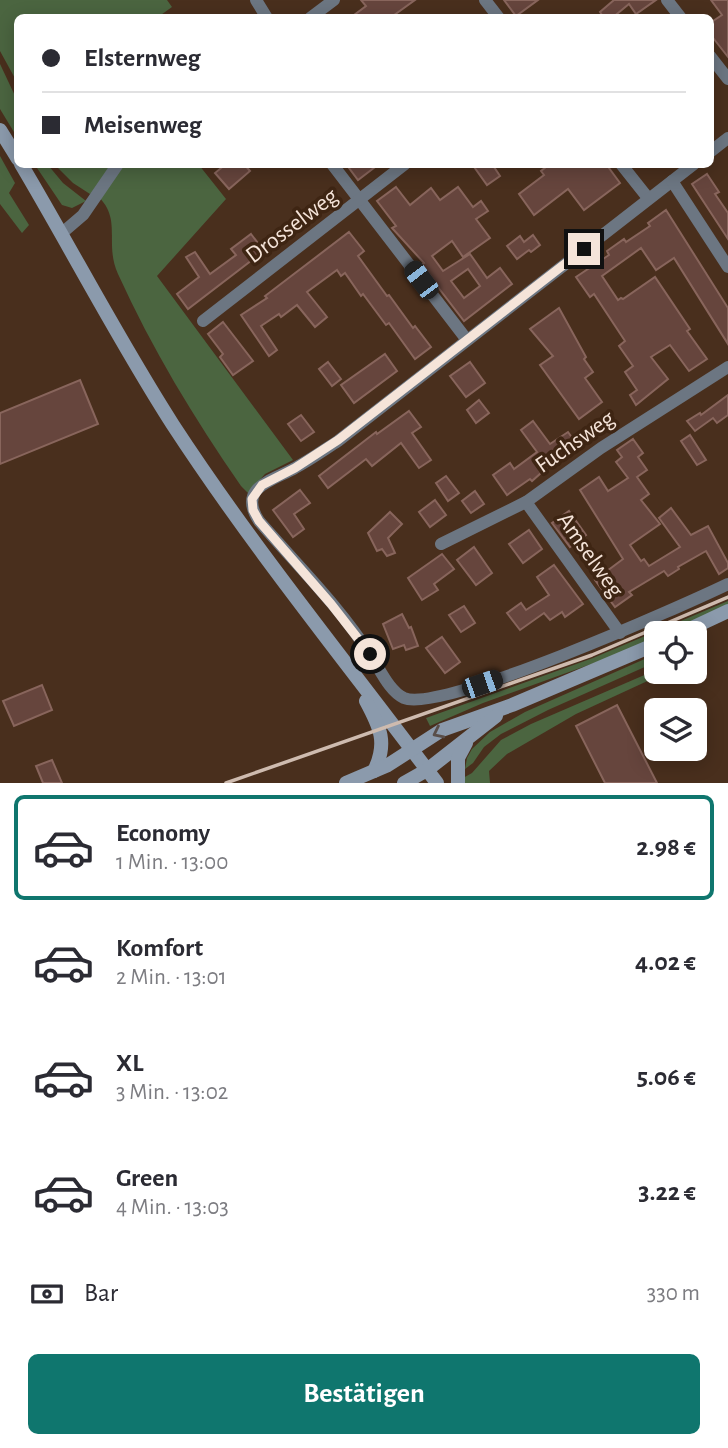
<!DOCTYPE html>
<html lang="de">
<head>
<meta charset="utf-8">
<style>
  body { margin:0; font-family:"Alegreya Sans",sans-serif; background:#f2f2f3; color:#2b2b33; height:100vh; display:flex; flex-direction:column; font-size:26px; white-space:nowrap }
  * { box-sizing:border-box; margin:0 }
  p { font-size:23px; color:#7c7c81 }
  .icon { flex:none; width:38px; height:38px; fill:none; stroke:currentColor; stroke-width:2; stroke-linecap:round; stroke-linejoin:round }
  .map { position:relative; height:783px; overflow:hidden }
  .side { display:flex; flex-direction:column; background:#fff; flex:1 }
  .side>* { flex:none }
  .guide { position:absolute; left:14px; top:14px; width:700px; height:154px; border-radius:10px; box-shadow:0 4px 18px #0003; display:grid; align-content:center; height:154px; padding:0 28px; background:#fff }
  .tools { position:absolute; left:644px; top:621px; display:grid; gap:14px }
  .tools a { display:grid; place-items:center; width:63px; height:63px; border-radius:10px; background:#fff; box-shadow:0 4px 18px #0003; font-size:35px }
  .end { position:absolute; width:32px; height:32px; margin:-16px; border:9px solid #f5e4d9; background:#111; box-shadow:0 0 0 4px #111 }
  .from { border-radius:50% }
  .car { position:absolute; width:21px; height:42px; margin:-21px -10px; border-radius:9px; box-shadow:0 0 5px 2px #0007; background:linear-gradient(#222 24%,#8ab4d8 0 40%,#222 0 76%,#8ab4d8 0 86%,#222 0) }
  .guide b { display:flex; align-items:center; gap:24px; height:66px; font-size:26px }
  .guide b+b { border-top:2px solid #e1e1e2 }
  .guide i { width:18px; height:18px; background:#2b2b33 }
  ul { padding:12px 0 0; list-style:none }
  li { display:flex; align-items:center; gap:21px; height:105px; margin:0 14px 10px; padding:0 14px; border:4px solid transparent; border-radius:10px }
  li div { flex:1 }
  li b { display:block; font-size:26px }
  li em { font-style:normal; font-weight:700 }
  li.current { border-color:#0f766e }
  li>.icon { width:63px; height:63px; stroke-width:1.5 }
  .pay { display:flex; align-items:center; gap:18px; height:77px; padding:0 28px; font-size:26px }
  .pay p { margin-inline-start:auto }
  .cta { display:flex; gap:14px; margin-top:auto; padding:14px 28px }
  .cta a { flex:1; height:80px; border-radius:10px; background:#0f766e; color:#fff; font-size:28px; font-weight:700; line-height:80px; text-align:center }
  .map>svg:first-child { display:block }
  .green { fill:#4b6540 }
  .building { fill:#66453d; stroke:#88655c; stroke-width:2; fill-rule:evenodd }
  .lines { fill:none; stroke-linecap:round; stroke-linejoin:round }
  .street { stroke:#6c7682; stroke-width:12 }
  .secondary { stroke:#8b9aac; stroke-width:14 }
  .rail { stroke:#cebbaf; stroke-width:3.5 }
  .oneway { stroke:#594e49 }
  .route { stroke:#f5e4d9; stroke-width:9 }
  .labels { text-anchor:middle; dominant-baseline:central; stroke-width:7; stroke-linejoin:round; paint-order:stroke }
  .street-label { font-size:24px; fill:#f5e4d9; stroke:#3e2513 }
</style>
</head>
<body>
<div class="map">
<svg width="728" height="783" viewBox="0 0 728 783">
  <rect width="100%" height="100%" fill="#492f1d"/>
  <g class="green">
    <path d="M0,0h167l5,7 -14,10 -140,1 -1,64 -17,-31z"/>
    <path d="M0,64l17,36v37l-17,-28z"/>
    <path d="M0,156l15,27 -6,10 20,32 -7,8 -22,-29z"/>
    <path d="M35,165h13l15,18 23,18 -14,7 -10,-3z"/>
    <path d="M55,165h144l27,34 -69,77 136,184 -28,14 -17,19 -7,-7c-47,-68 -89,-137 -123,-212 -15,-33 7,-57 -25,-82l-3,2 -17,-11z"/>
    <path d="M728,601v4l-63,28 -9,1v3l-37,17 -136,49 -53,23 -4,-8 167,-60z"/>
    <path d="M656,654v8l-108,48 -47,24 -17,13 -11,16 -8,6 2,-11 5,-9 18,-17 35,-20z"/>
    <path d="M656,670v2h11l-91,42 -69,40 -18,17 1,12h-26l-1,-5 9,-5 29,-33 30,-16z"/>
  </g>
  <g class="building">
    <path d="M361,0h54l-25,18h-40l16,-12z"/>
    <path d="M504,0h34l-22,16z"/>
    <path d="M614,0h42l-20,14 -7,-10 -17,14h-8l-4,-6z"/>
    <path d="M711,0h17v57l-18,-23v-11l12,-8z"/>
    <path d="M226,164h18l6,7 -21,18 -14,-16z"/>
    <path d="M346,164h33l-21,16z"/>
    <path d="M472,164h20l8,12 -13,9z"/>
    <path d="M550,164h56l14,19 -36,27 -16,-21 -34,26 -15,-21 25,-19 -3,-4z"/>
    <path d="M707,174l12,18 -4,2 13,19v26l-36,-55z"/>
    <path d="M396,187l14,18 21,-17 9,12 18,-13 15,20 8,-6 7,10 -12,8 14,19 -27,19 -11,-16 -20,15 11,15 27,-17 17,24 13,-10 12,16 -48,37 -43,-56 3,-2 -32,-35 4,-2 -19,-25zM468,269l12,17 -16,12 -13,-17z"/>
    <path d="M666,210l62,98v36l-54,-86 -18,12 -15,-22 -39,28 16,24 3,-2 2,1 32,-22 35,52 -3,2 20,28 -18,12 -19,-26 -19,12 17,22 -32,26 -6,-10 7,-5 -12,-18 8,-6 -14,-20 6,-5 -31,-47 -4,3 -14,-20 33,-22 -2,-4 17,-12 2,3 24,-16 -2,-3z"/>
    <path d="M349,232l15,19 -6,5 29,40 2,-1 24,33 2,-2 16,21 -16,12 -26,-36 -3,2 -23,-31 -2,2 -16,-23 -4,3 -4,-6 -30,22 20,25 -12,10 -18,-22 -16,12 -2,-3 -18,12 16,24 -8,6 -28,-41 26,-17 -2,-2z"/>
    <path d="M251,234l13,17 -76,58 -11,-15 22,-17 -13,-20 9,-5 15,22 26,-19 -5,-6z"/>
    <path d="M533,235l7,10 -9,7 -2,-2 -12,9 -10,-13 13,-10 4,6z"/>
    <path d="M559,308l27,49 -2,2 9,13 -8,6 17,24 -23,17 -39,-54 13,-9 -23,-27z"/>
    <path d="M223,322l30,39 -20,14 -13,-18 3,-3 -15,-20z"/>
    <path d="M385,354l12,17 -43,32 -13,-18z"/>
    <path d="M328,362l13,17 -9,7 -13,-17z"/>
    <path d="M470,362l15,21 -19,14 -16,-21z"/>
    <path d="M80,380l18,44 -98,40v-51z"/>
    <path d="M728,395v20l-11,8 -4,-5 -18,13 -8,-10 13,-8 1,2z"/>
    <path d="M479,400l10,13 -13,10 -9,-13z"/>
    <path d="M409,411l12,16 -9,6 19,27 -12,8 -18,-25 -29,23 -6,-7 -38,29 -9,-12 57,-44 1,2z"/>
    <path d="M301,415l13,17 -13,9 -13,-17z"/>
    <path d="M533,421l17,23 18,-12 10,14 -27,18 -19,17 -2,-2 -23,16 -14,-20 17,-12 4,6 23,-17 -16,-22z"/>
    <path d="M690,435l16,25 -9,5 -16,-24z"/>
    <path d="M633,439l10,14 -5,4 9,13 -10,7 12,17 -8,6 19,24 -30,21 11,16 3,-2 5,7 31,-19 -21,-29 12,-10 20,27 17,-9 20,37v5l-9,6 -13,-23 -28,16 1,2 -11,7 -4,-5 -35,21 3,3 -17,12 -20,-27 28,-21 -43,-69 19,-13 9,14 20,-13 -12,-16 6,-5 -5,-7z"/>
    <path d="M446,476l13,17 -11,8 -12,-18z"/>
    <path d="M300,490l10,13 -16,11 10,15 -11,8 -20,-27z"/>
    <path d="M475,491l9,13 -13,9 -9,-12z"/>
    <path d="M435,500l11,15 -16,12 -11,-15z"/>
    <path d="M569,511l17,24 -16,12 -18,-24z"/>
    <path d="M390,512l12,12 -14,14 7,15 -8,3 -5,-7 -5,2 -9,-18z"/>
    <path d="M529,530l13,19 -19,14 -14,-19z"/>
    <path d="M474,547l18,26 -16,12 -19,-25z"/>
    <path d="M442,554l12,15 -20,15 4,6 -16,10 -14,-22z"/>
    <path d="M554,565l29,39 -18,13 -3,-5 -12,8 -6,-7 -24,17 -13,-17 14,-10 5,7 23,-15 -12,-18z"/>
    <path d="M464,606l11,17 -14,9 -12,-17z"/>
    <path d="M402,614l7,14 2,-1 7,19 -12,4 -2,-5 -11,4 -10,-25z"/>
    <path d="M442,637l18,25 -15,11 -19,-25z"/>
    <path d="M42,685l10,25 -38,16 -11,-25z"/>
    <path d="M617,705l40,78h-52l-29,-57z"/>
    <path d="M52,760l10,23h-19l-7,-17z"/>
  </g>
  <g class="lines">
    <g class="street">
      <path d="M256,0l11,18"/>
      <path d="M485,0l14,18"/>
      <path d="M667,0l14,18"/>
      <path d="M310,18l24,-18"/>
      <path d="M710,56l18,23"/>
      <path d="M710,152l18,-14"/>
      <path d="M332,164l135,176"/>
      <path d="M621,164l27,34"/>
      <path d="M694,164l-356,277c-14,9 -28,19 -43,27 -23,13 -58,19 -36,53 38,44 81,86 112,135 9,13 18,35 33,42 37,16 278,-92 324,-114"/>
      <path d="M672,181l56,86"/>
      <path d="M62,233l21,-18 35,-51"/>
      <path d="M203,321l202,-157"/>
      <path d="M526,502l94,131"/>
      <path d="M441,544l85,-42 75,-54 127,-81"/>
    </g>
    <g class="secondary">
      <path d="M0,130l18,29"/>
      <path d="M21,164c51,86 98,177 152,261 81,124 175,239 264,358"/>
      <path d="M679,634l49,-23"/>
      <path d="M366,701c14,26 22,42 8,70"/>
      <path d="M346,783l42,-18 54,-35 70,-25 144,-61"/>
      <path d="M404,783l23,-13 69,-54"/>
      <path d="M458,783v-25l8,-15"/>
    </g>
    <path class="rail" d="M226,783l366,-128 136,-58"/>
  </g>
  <defs><path id="oneway-chevron" d="M-2-3.5L2.5 0L-2 3.5" fill="none" stroke-width="1.6" stroke-linecap="round" stroke-linejoin="round" transform="scale(1.75)"/></defs>
  <use class="oneway" href="#oneway-chevron" transform="translate(438 733) rotate(154)"/>
  <g class="lines">
    <path class="route" d="M370,654l-39,-50 -72,-83 -6,-11 -1,-11 10,-14 33,-17 43,-28 246,-191"/>
  </g>
  <g class="labels">
    <g class="street-label">
      <text transform="translate(292 226) rotate(-37)">Drosselweg</text>
      <text transform="translate(575 442) rotate(-35)">Fuchsweg</text>
      <text transform="translate(590 555) rotate(55)">Amselweg</text>
    </g>
  </g>
</svg>
<div class="tools">
<a><svg class="icon" aria-label="locate" viewBox="0 0 24 24"><circle cx="12" cy="12" r="6"/><path d="M12 2v4M12 18v4M2 12h4M18 12h4"/></svg></a>
<a><svg class="icon" aria-label="layers" viewBox="0 0 24 24"><path d="M12 4l9 5-9 5-9-5zM3 14l9 5 9-5"/></svg></a>
</div>
<i class="end from" style="left:370px;top:654px"></i>
<i class="end" style="left:584px;top:249px"></i>
<i class="car" style="left:421px;top:280px;rotate:323deg"></i>
<i class="car" style="left:482px;top:684px;rotate:71deg"></i>
<div class="guide">
<b><i class="from"></i>Elsternweg</b>
<b><i></i>Meisenweg</b>
</div>
</div>
<section class="side">
<ul>
<li class="current"><svg class="icon" aria-label="car" viewBox="0 0 24 24"><path d="M5 17H2v-5l4-1 3-4h7l3 4 3 1v5h-3M9 17h6M6 11h13"/><circle cx="7" cy="17" r="2"/><circle cx="17" cy="17" r="2"/></svg><div><b>Economy</b><p>1 Min. · 13:00</p></div><em>2.98 €</em></li>
<li><svg class="icon" aria-label="car" viewBox="0 0 24 24"><path d="M5 17H2v-5l4-1 3-4h7l3 4 3 1v5h-3M9 17h6M6 11h13"/><circle cx="7" cy="17" r="2"/><circle cx="17" cy="17" r="2"/></svg><div><b>Komfort</b><p>2 Min. · 13:01</p></div><em>4.02 €</em></li>
<li><svg class="icon" aria-label="car" viewBox="0 0 24 24"><path d="M5 17H2v-5l4-1 3-4h7l3 4 3 1v5h-3M9 17h6M6 11h13"/><circle cx="7" cy="17" r="2"/><circle cx="17" cy="17" r="2"/></svg><div><b>XL</b><p>3 Min. · 13:02</p></div><em>5.06 €</em></li>
<li><svg class="icon" aria-label="car" viewBox="0 0 24 24"><path d="M5 17H2v-5l4-1 3-4h7l3 4 3 1v5h-3M9 17h6M6 11h13"/><circle cx="7" cy="17" r="2"/><circle cx="17" cy="17" r="2"/></svg><div><b>Green</b><p>4 Min. · 13:03</p></div><em>3.22 €</em></li>
</ul>
<div class="pay"><svg class="icon" aria-label="cash" viewBox="0 0 24 24"><path d="M3 7h18v10H3z"/><circle cx="12" cy="12" r="2"/></svg>Bar<p>330 m</p></div>
<div class="cta"><a>Bestätigen</a></div>
</section>
</body>
</html>
